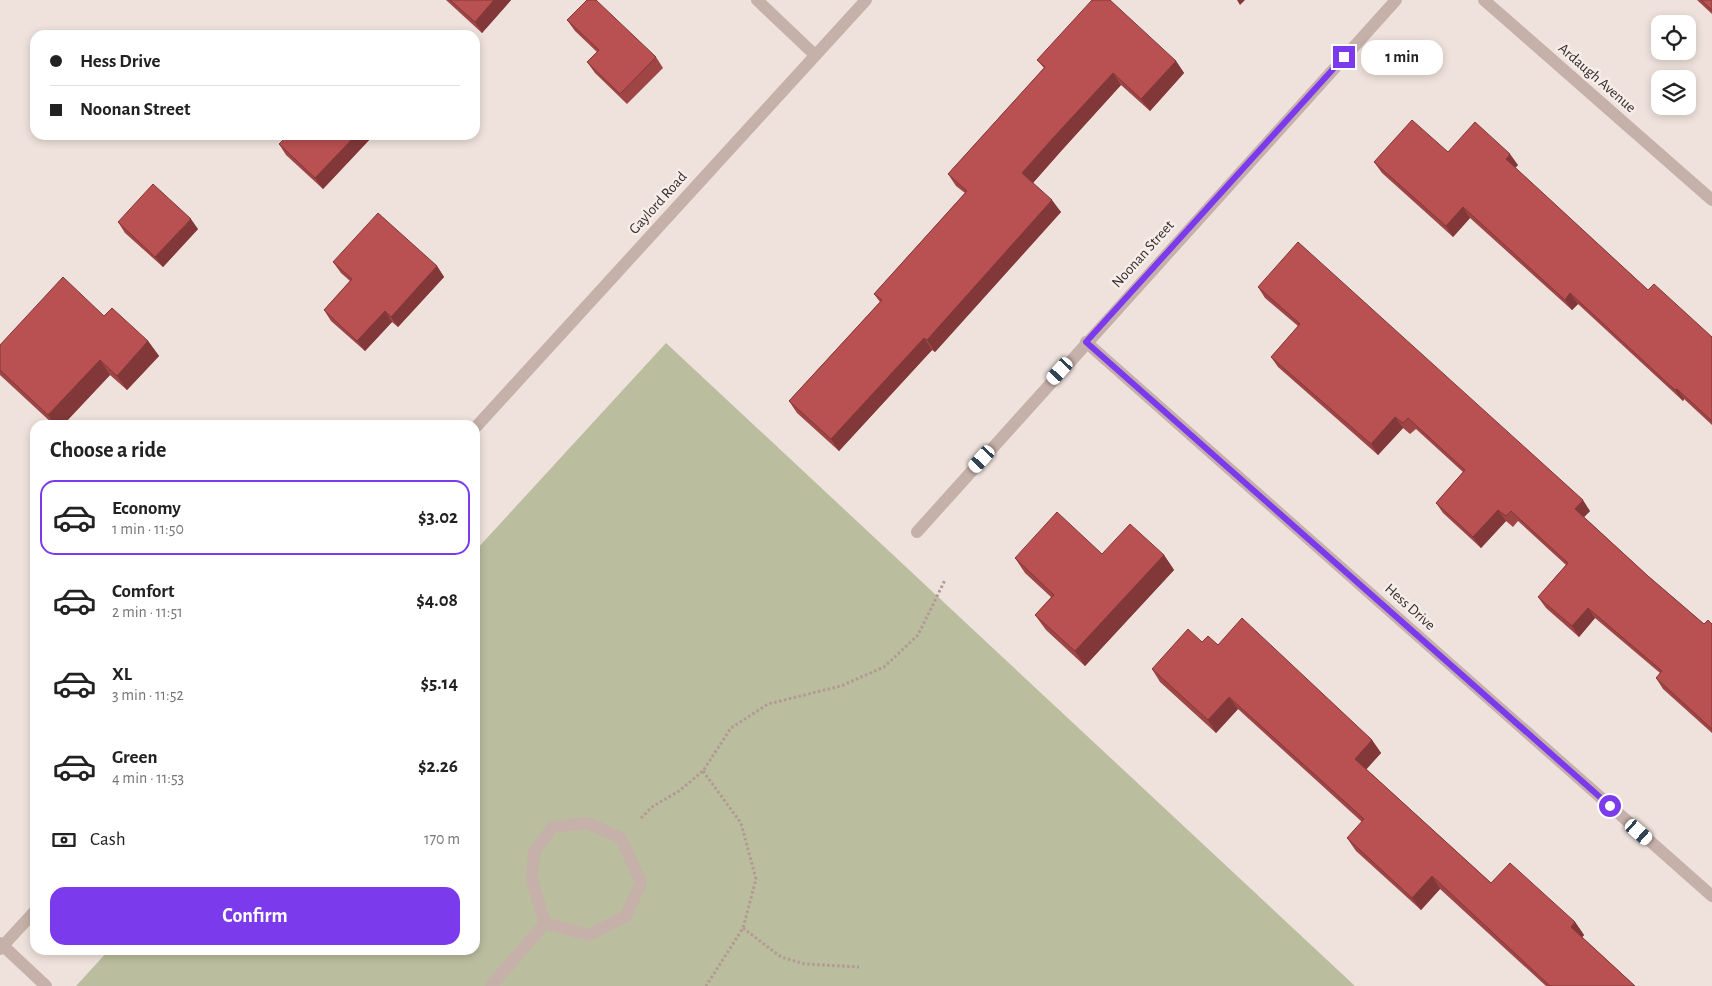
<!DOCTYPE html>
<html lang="en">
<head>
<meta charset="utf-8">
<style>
  body { margin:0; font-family:"Alegreya Sans",sans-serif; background:#f6f6f6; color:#222; height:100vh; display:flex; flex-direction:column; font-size:19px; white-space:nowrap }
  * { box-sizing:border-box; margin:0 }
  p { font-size:16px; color:#767676 }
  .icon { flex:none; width:28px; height:28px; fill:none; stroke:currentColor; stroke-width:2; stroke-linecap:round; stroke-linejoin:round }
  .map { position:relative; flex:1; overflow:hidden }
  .sheet { position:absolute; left:30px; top:420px; width:450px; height:535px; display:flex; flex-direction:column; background:#fff; border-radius:15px; box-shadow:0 2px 8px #0003 }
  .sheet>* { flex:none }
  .hud { position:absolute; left:30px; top:30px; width:450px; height:110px; border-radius:15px; box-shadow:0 2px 8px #0003; display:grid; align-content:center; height:110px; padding:0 20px; background:#fff }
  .controls { position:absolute; left:1651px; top:15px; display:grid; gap:10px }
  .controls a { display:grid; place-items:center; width:45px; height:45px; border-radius:10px; background:#fff; box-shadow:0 2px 8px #0003; font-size:25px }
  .end { position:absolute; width:22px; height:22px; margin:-11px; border:6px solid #7c3aed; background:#fff; box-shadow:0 0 0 2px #fff }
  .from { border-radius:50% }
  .bubble { position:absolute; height:35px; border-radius:15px; background:#fff; box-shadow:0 2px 8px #0003; font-size:16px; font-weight:600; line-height:35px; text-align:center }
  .car { position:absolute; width:15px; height:30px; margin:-15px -8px; border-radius:6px; box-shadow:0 0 4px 1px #0007; background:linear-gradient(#fff 24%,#345 0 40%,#fff 0 76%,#345 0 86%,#fff 0) }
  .hud b { display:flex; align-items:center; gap:18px; height:48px; font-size:19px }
  .hud b+b { border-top:1px solid #e0e0e0 }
  .hud i { width:12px; height:12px; background:#222 }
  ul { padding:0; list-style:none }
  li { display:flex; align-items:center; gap:15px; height:75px; margin:0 10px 8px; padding:0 10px; border:2px solid transparent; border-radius:15px }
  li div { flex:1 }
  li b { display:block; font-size:19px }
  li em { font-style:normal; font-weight:600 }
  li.current { border-color:#7c3aed }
  li>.icon { width:45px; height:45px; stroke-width:1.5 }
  h2 { padding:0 20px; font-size:22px; line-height:60px }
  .pay { display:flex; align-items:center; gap:12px; height:55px; padding:0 20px; font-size:19px }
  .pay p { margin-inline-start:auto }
  .cta { display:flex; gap:10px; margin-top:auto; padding:10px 20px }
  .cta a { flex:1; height:58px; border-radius:15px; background:#7c3aed; color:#fff; font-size:20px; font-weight:600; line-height:58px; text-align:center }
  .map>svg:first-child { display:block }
  .green { fill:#babd9e }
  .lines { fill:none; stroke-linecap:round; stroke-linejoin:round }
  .path { stroke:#b29994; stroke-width:3; stroke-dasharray:2.5 2.5; stroke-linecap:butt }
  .minor { stroke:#c6b0aa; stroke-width:12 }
  .wall { fill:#9f4546 }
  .shaded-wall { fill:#823839 }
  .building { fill:#b95051; stroke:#823839 }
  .route { stroke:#7c3aed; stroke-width:6 }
  .labels { text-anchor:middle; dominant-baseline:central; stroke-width:5; stroke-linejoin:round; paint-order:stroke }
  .street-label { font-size:15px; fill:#342929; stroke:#f7ede8 }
</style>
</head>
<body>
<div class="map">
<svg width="1712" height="986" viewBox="0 0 1712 986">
  <rect width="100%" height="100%" fill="#efe2dc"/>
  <path class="green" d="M666,343l689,643h-1279l33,-36h366v-399z"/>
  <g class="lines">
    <g class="path">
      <path d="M703,771l38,52 15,56 -13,49 -37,58"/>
      <path d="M641,818l11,-11 27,-16 24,-20 28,-43 37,-24 73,-18 43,-19 34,-32 27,-55"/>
      <path d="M743,928l38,29 24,7 54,3"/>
    </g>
    <g class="minor">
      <path d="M757,0l58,55"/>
      <path d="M1484,0l228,200"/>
      <path d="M1086,342l626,554"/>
      <path d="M475,428l391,-428"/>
      <path d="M917,532l479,-532"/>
      <path d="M587,823l34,15 20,44 -15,34 -37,19 -44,-12 -13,-43 2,-28 19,-25z"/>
      <path d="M0,943l46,43"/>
      <path d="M0,949l35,-38"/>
      <path d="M491,986l54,-63"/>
    </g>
  </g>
  <g class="wall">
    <path d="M446,0h65l-29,33z"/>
    <path d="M1697,0h15v14z"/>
    <path d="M567,20l89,37 7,11 -36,36 -32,-31 -8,-11 10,-10 -22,-21z"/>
    <path d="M1037,60l139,1 8,12 -34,38 -29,-26 -59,65 -29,33 28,29 -126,140 -3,-2 -93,101 -42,-38 -8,-12 91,-99 -6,-8 91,-101 -9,-7 -8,-12 96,-106z"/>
    <path d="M371,138l-48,51 -37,-34 -7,-11z"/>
    <path d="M1448,152l70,13 -3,3 133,122 64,47v88l-28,-26 -1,2 -105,-97 -6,6 -102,-92 -17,19 -71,-64 -8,-11z"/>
    <path d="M118,222l80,7 -35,38 -38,-34z"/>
    <path d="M333,262l104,4 7,11 -46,50 -6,-5 -27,29 -34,-30 -7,-11 26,-29 -9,-8z"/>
    <path d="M1258,287l332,224 -6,6 64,59 56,48h8v109l-49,-44 -7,-11 4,-5 -65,-55 -16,19 -33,-29 -8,-11 28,-32 -48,-44 -5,6 -7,-6 -25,27 -38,-35 -7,-10 27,-31 -47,-43 -6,5 -7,-6 -25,27 -100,-88 -7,-10 27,-31 -33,-28z"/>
    <path d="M104,316l44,25 11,15 -32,34 -17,-15 -47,50h-9l-54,-50v-30z"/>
    <path d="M1102,554l62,1 10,15 -89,96 -39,-36 -11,-15 16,-18 -26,-24 -10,-15z"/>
    <path d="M1202,642l16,3 154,95 9,13 -15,16 125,114 84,39 9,13 -2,2 53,49h-89l-106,-97 -19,21 -65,-59 -9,-13 15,-16 -124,-113 -22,24 -56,-51 -8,-13z"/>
  </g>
  <g class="shaded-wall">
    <path d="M494,0h17l-29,33 -7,-11z"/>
    <path d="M1237,0h8l-5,5z"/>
    <path d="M1176,61l8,12 -34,38 -9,-12z"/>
    <path d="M1113,73l8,12 -59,65 -31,35 -9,-12 31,-35z"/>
    <path d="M356,135h13l2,3 -48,51 -8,-11z"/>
    <path d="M1510,154l8,11 -5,5 -7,-11z"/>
    <path d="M1052,200l9,12 -126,140 -8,-12z"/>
    <path d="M1463,207l7,11 -17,19 -7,-11z"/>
    <path d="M191,219l7,10 -35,38 -8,-10z"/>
    <path d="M437,266l7,11 -46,50 -7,-10z"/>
    <path d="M1570,293l8,11 -6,6 -7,-10z"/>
    <path d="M385,311l7,11 -27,29 -8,-10z"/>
    <path d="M924,338l8,12 -93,101 -8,-12z"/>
    <path d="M148,341l11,15 -32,34 -10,-14z"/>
    <path d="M100,360l10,15 -47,50h-8l-7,-10z"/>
    <path d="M1677,389l7,10 -1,2 -8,-11z"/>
    <path d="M1395,417l8,11 -25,27 -7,-11z"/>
    <path d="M1583,500l7,11 -8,8 -7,-10z"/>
    <path d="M1498,510l8,11 -25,27 -8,-11z"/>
    <path d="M1164,555l10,15 -89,96 -10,-15z"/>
    <path d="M1588,608l7,10 -16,19 -7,-11z"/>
    <path d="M1229,697l9,12 -22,24 -8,-13z"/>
    <path d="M1372,740l9,13 -17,19 -9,-13z"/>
    <path d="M1432,876l8,13 -19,21 -9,-12z"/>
    <path d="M1575,922l9,13 -4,5 -9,-13z"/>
  </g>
  <g class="building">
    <path d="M450,0h44l-19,22z"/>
    <path d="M587,0h9l60,57 -36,37 -33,-32 12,-12 -32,-30z"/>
    <path d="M1092,0h18l66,61 -35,38 -28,-26 -60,65 -31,35 30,27 -125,140 -3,-2 -93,101 -42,-38 93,-101 -8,-6 93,-103 -19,-17 97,-107 -8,-7z"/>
    <path d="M1701,0h11v10z"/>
    <path d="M1412,120l36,32 27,-30 35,32 -4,5 142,131 6,-6 58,53v84l-35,-32 -2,1 -105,-97 -5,7 -102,-93 -17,19 -72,-64z"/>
    <path d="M288,135h68l-41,43 -36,-34z"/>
    <path d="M153,184l38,35 -36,38 -37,-35z"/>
    <path d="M378,213l59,53 -46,51 -6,-6 -28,30 -33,-31 28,-31 -19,-17z"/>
    <path d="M1298,242l285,258 -8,9 73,67 56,48 4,-4 4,4v105l-56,-51 6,-7 -74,-63 -16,18 -34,-29 30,-34 -57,-52 -5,5 -8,-6 -25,27 -37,-34 29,-33 -57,-52 -5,5 -8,-6 -24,27 -100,-87 29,-33 -42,-37z"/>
    <path d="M63,277l41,39 8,-8 36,33 -31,35 -17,-16 -52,55 -48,-45v-25z"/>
    <path d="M1057,512l45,42 28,-30 34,31 -89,96 -40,-36 19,-20 -39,-37z"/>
    <path d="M1242,618l130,122 -17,19 136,124 19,-20 65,59 -4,5 64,59h-85l-118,-110 -20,22 -65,-60 17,-19 -135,-122 -21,23 -56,-51 36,-40 14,13 6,-6 10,9z"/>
  </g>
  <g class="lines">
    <path class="route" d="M1344,57l-258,285 524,464"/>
  </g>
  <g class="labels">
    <g class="street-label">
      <text transform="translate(1597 78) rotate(41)">Ardaugh Avenue</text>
      <text transform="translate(658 203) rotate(-48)">Gaylord Road</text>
      <text transform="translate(1143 254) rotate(-48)">Noonan Street</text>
      <text transform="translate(1410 607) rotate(42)">Hess Drive</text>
    </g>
  </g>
</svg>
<div class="controls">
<a><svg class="icon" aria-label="locate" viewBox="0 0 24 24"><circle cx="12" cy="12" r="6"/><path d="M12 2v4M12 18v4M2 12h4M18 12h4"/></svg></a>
<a><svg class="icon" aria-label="layers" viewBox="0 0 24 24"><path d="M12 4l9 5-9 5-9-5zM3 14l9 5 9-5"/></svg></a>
</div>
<i class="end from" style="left:1610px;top:806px"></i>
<i class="end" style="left:1344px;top:57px"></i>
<div class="bubble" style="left:1361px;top:40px;width:82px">1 min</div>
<i class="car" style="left:1060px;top:371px;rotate:222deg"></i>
<i class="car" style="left:982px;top:459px;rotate:222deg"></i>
<i class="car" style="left:1639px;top:832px;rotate:131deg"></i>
<div class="hud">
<b><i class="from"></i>Hess Drive</b>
<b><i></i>Noonan Street</b>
</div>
<section class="sheet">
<h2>Choose a ride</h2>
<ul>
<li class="current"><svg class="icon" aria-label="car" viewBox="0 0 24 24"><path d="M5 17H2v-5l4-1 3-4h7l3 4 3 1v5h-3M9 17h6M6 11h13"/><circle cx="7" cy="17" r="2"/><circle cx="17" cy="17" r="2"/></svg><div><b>Economy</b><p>1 min · 11:50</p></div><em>$3.02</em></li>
<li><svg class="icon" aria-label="car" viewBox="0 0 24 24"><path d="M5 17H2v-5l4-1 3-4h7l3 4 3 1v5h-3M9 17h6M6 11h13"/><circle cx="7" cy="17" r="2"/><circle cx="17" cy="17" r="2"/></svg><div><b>Comfort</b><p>2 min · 11:51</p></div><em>$4.08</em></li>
<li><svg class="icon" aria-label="car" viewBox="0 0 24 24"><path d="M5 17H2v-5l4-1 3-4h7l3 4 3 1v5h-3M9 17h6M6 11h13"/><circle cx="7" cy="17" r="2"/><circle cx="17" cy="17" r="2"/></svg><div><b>XL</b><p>3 min · 11:52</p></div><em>$5.14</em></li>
<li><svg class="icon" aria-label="car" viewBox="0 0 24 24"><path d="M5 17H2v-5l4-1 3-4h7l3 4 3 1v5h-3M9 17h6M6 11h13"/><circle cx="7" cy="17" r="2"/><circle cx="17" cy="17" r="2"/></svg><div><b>Green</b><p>4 min · 11:53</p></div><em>$2.26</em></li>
</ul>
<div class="pay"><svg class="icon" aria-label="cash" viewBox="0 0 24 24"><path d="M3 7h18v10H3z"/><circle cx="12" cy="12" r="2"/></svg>Cash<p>170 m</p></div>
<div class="cta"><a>Confirm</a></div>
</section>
</div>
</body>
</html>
